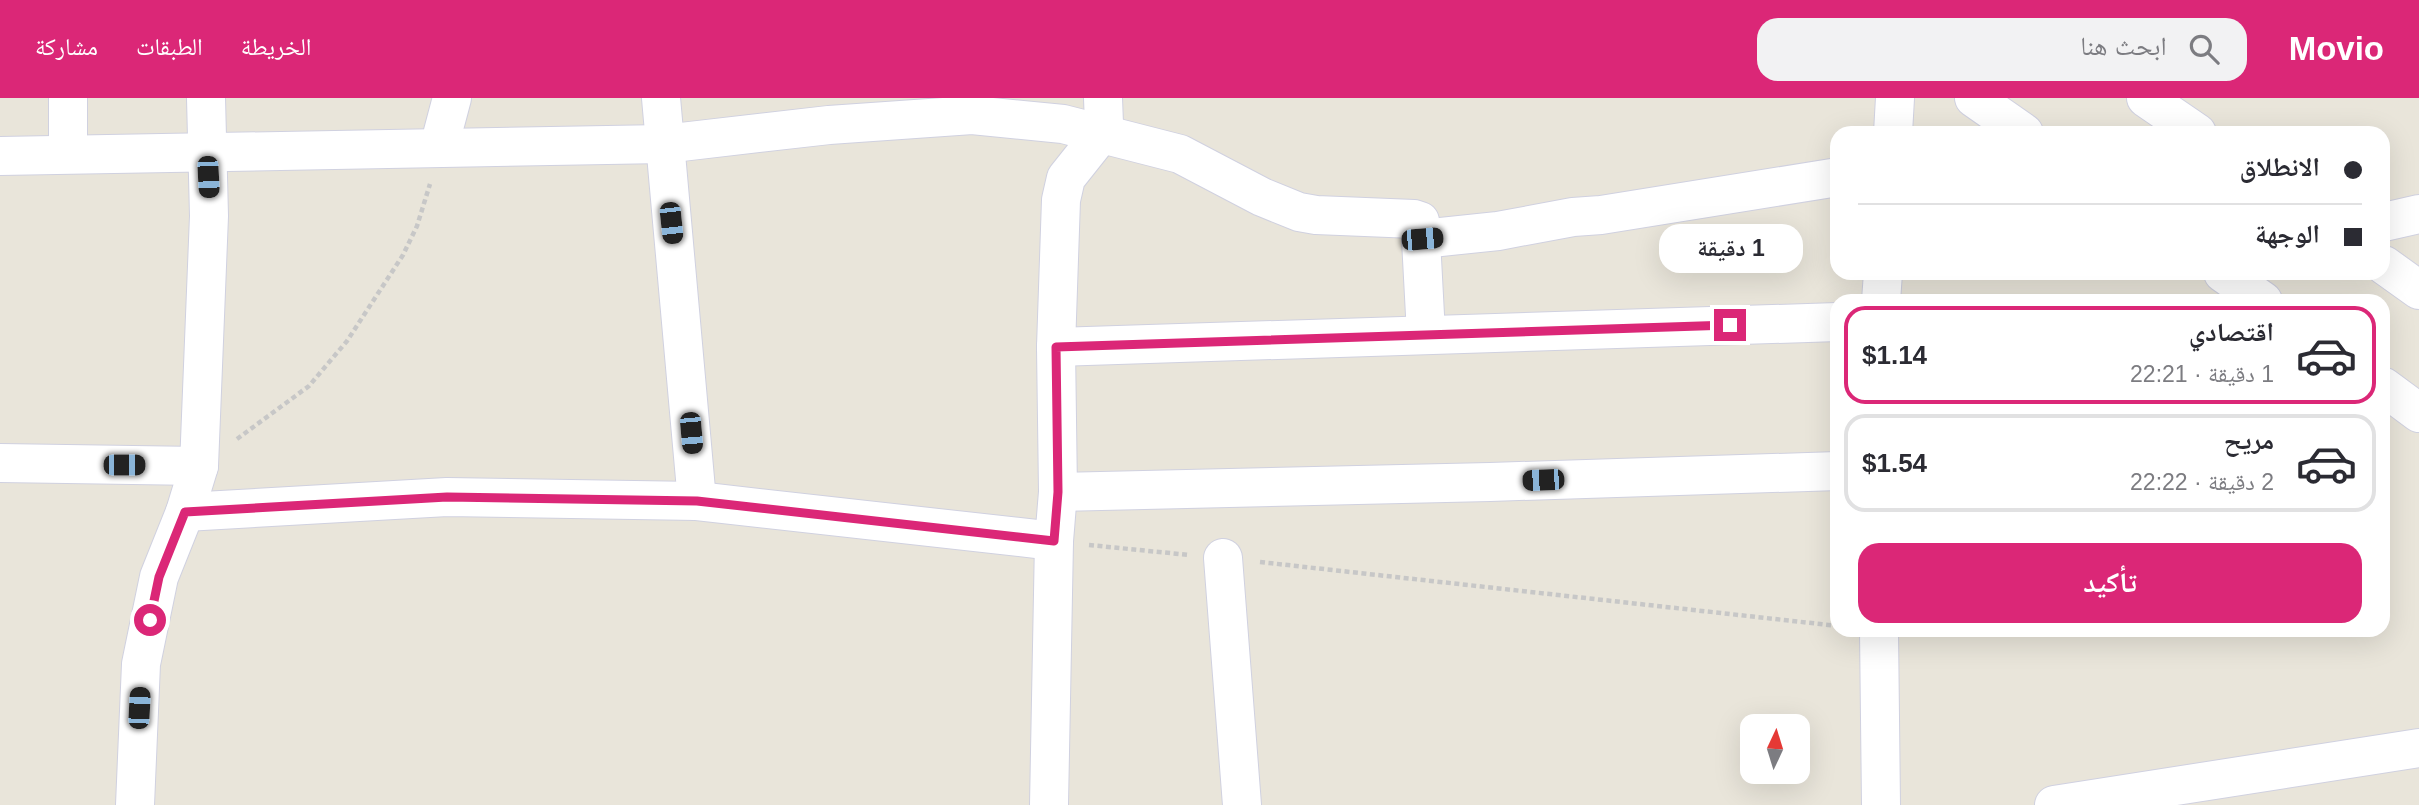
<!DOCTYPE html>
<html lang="ar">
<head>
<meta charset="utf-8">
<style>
  body { margin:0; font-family:Helvetica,"Noto Naskh Arabic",sans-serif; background:#f2f2f3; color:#2b2b33; direction:rtl; height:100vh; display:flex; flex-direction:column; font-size:26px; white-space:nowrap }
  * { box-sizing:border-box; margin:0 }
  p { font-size:23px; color:#7c7c81 }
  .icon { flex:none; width:38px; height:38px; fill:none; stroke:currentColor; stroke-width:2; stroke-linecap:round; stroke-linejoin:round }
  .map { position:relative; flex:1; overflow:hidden; direction:ltr }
  .side { position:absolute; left:1830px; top:196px; width:560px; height:343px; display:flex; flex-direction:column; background:#fff; border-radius:21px; box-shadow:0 7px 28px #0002; direction:rtl }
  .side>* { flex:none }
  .banner { position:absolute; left:1830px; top:28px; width:560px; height:154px; border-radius:21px; box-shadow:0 7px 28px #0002; direction:rtl; display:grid; align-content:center; height:154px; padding:0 28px; background:#fff }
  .needle { width:46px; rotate:4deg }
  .buttons { position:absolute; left:1740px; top:616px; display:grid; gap:14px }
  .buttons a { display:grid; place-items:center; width:70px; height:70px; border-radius:14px; background:#fff; box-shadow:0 7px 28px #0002; font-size:35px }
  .end { position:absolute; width:32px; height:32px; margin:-16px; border:9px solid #db2777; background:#fff; box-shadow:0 0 0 4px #fff }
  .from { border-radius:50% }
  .bubble { position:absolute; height:49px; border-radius:21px; background:#fff; box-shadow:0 7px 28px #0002; font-size:23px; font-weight:700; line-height:49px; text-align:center; direction:rtl }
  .car { position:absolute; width:21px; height:42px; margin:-21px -10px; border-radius:9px; box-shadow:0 0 5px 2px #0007; background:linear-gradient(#222 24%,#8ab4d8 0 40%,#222 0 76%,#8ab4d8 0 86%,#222 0) }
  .banner b { display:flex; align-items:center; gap:24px; height:66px; font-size:26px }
  .banner b+b { border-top:2px solid #e1e1e2 }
  .banner i { width:18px; height:18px; background:#2b2b33 }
  ul { padding:12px 0 0; list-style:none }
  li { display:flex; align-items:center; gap:21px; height:98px; margin:0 14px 10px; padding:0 14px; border:4px solid #e1e1e2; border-radius:21px }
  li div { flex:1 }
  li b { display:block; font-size:26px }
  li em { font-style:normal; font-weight:700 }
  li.selected { border-color:#db2777 }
  li>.icon { width:63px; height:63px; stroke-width:1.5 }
  .primary-button { display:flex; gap:14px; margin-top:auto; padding:14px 28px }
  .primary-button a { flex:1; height:80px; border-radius:21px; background:#db2777; color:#fff; font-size:28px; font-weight:700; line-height:80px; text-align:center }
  header { display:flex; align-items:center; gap:42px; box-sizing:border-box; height:98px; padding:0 35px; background:#db2777; color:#fff }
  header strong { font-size:33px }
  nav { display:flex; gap:38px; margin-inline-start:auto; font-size:24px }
  .search { width:490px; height:63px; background:#f2f2f3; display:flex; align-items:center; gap:18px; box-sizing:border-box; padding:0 24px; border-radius:21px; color:#7c7c81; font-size:26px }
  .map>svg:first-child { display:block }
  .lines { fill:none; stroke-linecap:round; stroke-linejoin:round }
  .street-casing { stroke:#d0d1e0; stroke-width:40 }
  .path { stroke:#c7c7c7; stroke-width:4.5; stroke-dasharray:5 3.5; stroke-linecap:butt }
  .street { stroke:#fff; stroke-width:38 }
  .route { stroke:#db2777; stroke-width:9 }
</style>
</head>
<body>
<header>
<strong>Movio</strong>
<div class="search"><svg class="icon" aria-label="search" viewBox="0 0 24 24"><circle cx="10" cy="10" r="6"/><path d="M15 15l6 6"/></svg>ابحث هنا</div>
<nav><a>الخريطة</a><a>الطبقات</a><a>مشاركة</a></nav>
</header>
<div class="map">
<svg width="2419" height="707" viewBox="0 0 2419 707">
  <rect width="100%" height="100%" fill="#e9e5da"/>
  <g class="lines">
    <defs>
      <g id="street">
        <path d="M661,0l36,403"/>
        <path d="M1974,0l50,35"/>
        <path d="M2146,0l51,35"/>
        <path d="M1893,35l2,-35"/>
        <path d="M439,49l13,-49"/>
        <path d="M68,56v-56"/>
        <path d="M0,58l664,-12 165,-19 143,-10 91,9 117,30 82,43 37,15 17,3 98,4 6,2 6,113"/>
        <path d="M2384,124l35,-8"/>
        <path d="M1422,141l76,-8 75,-14 28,-2 237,-38"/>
        <path d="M2384,167l35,25"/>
        <path d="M2223,175l40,28"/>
        <path d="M1881,203l2,-28"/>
        <path d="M1056,249l782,-25"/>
        <path d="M2384,289l35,26"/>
        <path d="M0,365l199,3"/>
        <path d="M1058,394l432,-10 348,-11"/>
        <path d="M185,414l262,-15 250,4 357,40"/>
        <path d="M1223,460l19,247"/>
        <path d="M1879,532l2,175"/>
        <path d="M135,707l6,-141 18,-87 26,-65 14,-46 10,-250 -3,-118"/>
        <path d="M1049,707l5,-264 4,-49 -2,-145 5,-147 5,-22 35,-44 3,-10 -1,-26"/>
        <path d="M2054,707l365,-57"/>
      </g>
    </defs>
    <use href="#street" class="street-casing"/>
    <g class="path">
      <path d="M237,341l72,-53 38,-45 56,-86 14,-29 13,-42"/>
      <path d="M1089,447l100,10"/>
      <path d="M1260,464l578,64"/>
    </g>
    <use href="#street" class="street"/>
  </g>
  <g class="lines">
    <path class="route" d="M150,522l9,-43 26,-65 262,-15 250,4 357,40 4,-49 -2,-145 674,-22"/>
  </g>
</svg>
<div class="buttons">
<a><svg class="needle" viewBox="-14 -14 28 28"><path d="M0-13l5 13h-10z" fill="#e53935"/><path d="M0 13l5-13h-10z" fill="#7c7c81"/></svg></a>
</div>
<i class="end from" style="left:150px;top:522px"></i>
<i class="end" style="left:1730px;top:227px"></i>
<div class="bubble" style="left:1659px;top:126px;width:144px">1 دقيقة</div>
<i class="car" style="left:208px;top:79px;rotate:177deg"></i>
<i class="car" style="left:671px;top:125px;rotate:174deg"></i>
<i class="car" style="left:1422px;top:141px;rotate:85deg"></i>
<i class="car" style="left:691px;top:335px;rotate:175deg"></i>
<i class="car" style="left:124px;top:367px;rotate:90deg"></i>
<i class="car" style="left:1543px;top:382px;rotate:268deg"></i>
<i class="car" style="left:139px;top:610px;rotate:3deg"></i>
<div class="banner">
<b><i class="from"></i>الانطلاق</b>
<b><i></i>الوجهة</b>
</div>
<section class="side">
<ul>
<li class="selected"><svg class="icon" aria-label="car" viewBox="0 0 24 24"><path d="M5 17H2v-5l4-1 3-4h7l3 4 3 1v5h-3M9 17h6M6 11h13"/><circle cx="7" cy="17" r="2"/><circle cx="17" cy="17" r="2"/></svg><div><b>اقتصادي</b><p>1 دقيقة · 22:21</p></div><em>$1.14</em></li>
<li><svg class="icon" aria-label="car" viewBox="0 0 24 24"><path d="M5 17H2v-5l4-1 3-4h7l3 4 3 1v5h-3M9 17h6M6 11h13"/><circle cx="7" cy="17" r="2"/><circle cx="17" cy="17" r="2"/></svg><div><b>مريح</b><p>2 دقيقة · 22:22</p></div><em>$1.54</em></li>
</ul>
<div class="primary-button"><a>تأكيد</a></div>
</section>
</div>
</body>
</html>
